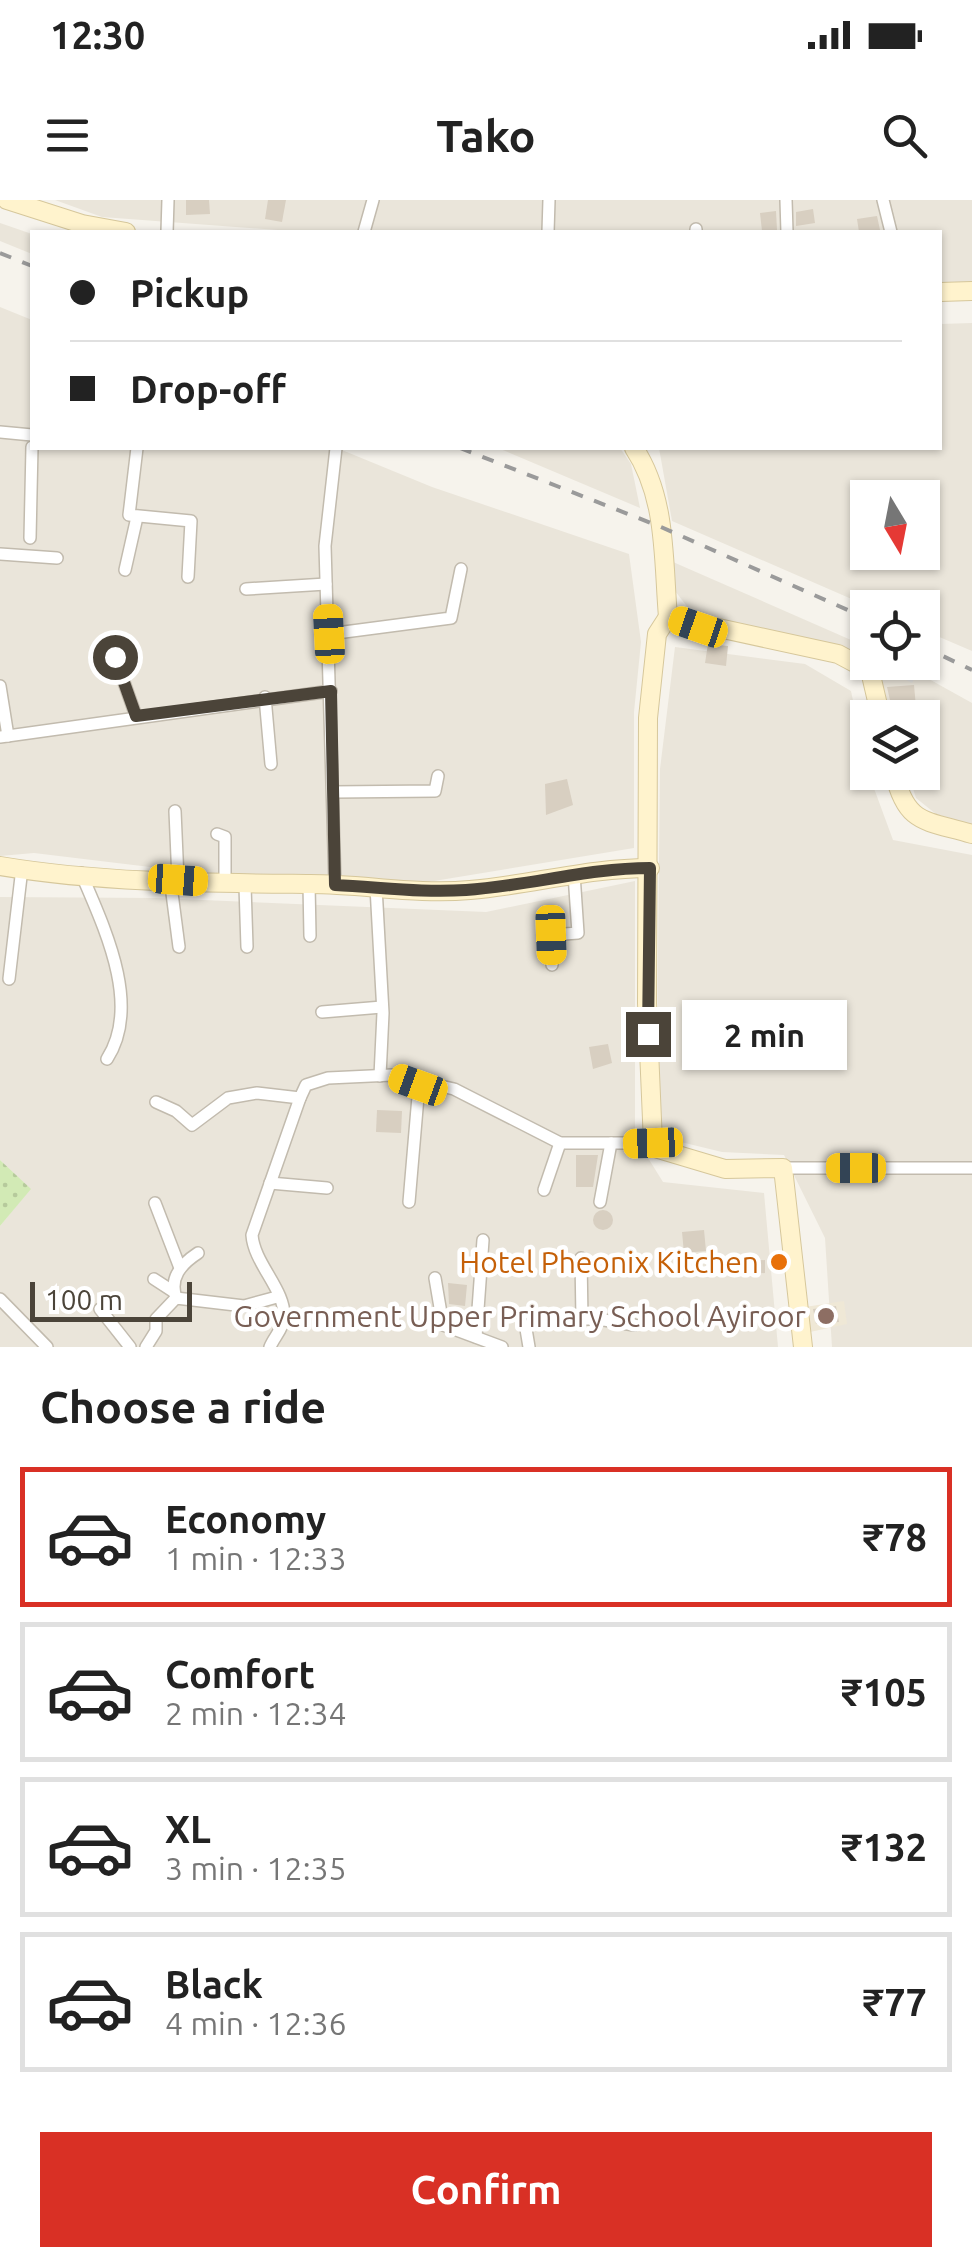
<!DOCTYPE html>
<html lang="en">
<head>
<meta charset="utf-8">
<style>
  body { margin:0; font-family:Ubuntu,sans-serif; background:#f6f6f6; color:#222; height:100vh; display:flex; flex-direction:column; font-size:38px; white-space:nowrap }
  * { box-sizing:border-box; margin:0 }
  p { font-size:32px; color:#767676 }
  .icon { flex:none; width:55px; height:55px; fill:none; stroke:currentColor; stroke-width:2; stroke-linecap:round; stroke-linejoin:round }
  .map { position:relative; height:1147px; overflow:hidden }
  .sheet { display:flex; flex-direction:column; background:#fff; flex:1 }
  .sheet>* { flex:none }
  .hud { position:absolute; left:30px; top:30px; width:912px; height:220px; border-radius:0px; box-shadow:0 2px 8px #0004; display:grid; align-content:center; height:220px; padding:0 40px; background:#fff }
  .needle { width:65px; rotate:170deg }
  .controls { position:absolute; left:850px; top:280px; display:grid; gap:20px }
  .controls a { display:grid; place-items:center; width:90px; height:90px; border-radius:0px; background:#fff; box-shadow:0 2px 8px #0004; font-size:50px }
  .scale { position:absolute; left:30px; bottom:25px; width:162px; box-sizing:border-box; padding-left:10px; border:5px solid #4b4439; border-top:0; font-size:28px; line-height:35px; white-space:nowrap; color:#4b4439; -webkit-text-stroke:8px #fff; paint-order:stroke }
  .end { position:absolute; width:45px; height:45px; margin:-22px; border:12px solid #4b4439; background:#fff; box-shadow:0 0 0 5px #fff }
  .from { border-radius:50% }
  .bubble { position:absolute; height:70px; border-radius:0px; background:#fff; box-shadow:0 2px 8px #0004; font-size:32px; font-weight:700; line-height:70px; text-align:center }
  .car { position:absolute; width:30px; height:60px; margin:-30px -15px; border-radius:12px; box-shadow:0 0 8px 2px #0007; background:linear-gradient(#f5c518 24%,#345 0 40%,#f5c518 0 76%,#345 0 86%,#f5c518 0) }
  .hud b { display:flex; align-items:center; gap:35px; height:95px; font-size:38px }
  .hud b+b { border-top:2px solid #e0e0e0 }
  .hud i { width:25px; height:25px; background:#222 }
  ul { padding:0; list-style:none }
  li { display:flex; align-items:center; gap:30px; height:140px; margin:0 20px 15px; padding:0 20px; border:5px solid #e0e0e0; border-radius:0px }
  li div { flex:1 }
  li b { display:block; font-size:38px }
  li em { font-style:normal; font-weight:700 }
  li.current { border-color:#d93025 }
  li>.icon { width:90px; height:90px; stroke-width:1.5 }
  h2 { padding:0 40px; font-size:45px; line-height:120px }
  .action { display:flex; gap:20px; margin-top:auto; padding:20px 40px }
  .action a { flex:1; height:115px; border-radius:0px; background:#d93025; color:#fff; font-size:40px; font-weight:700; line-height:115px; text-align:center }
  .status { display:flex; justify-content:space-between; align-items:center; height:70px; padding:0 50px; background:#fff; direction:ltr }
  .status svg { height:28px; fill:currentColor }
  header { display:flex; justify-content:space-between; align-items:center; height:130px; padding:0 40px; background:#fff; font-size:45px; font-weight:700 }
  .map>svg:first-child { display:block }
  .residential { fill:#eae5da; fill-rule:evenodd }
  .education { fill:#efe8d6 }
  .grass { fill:url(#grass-dots) }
  .parking { fill:#e5e3e0 }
  .building { fill:#d8cfc1 }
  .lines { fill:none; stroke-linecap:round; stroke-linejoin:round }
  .street-casing { stroke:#c2bbae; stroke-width:14 }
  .secondary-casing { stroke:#d6c79b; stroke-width:20 }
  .street { stroke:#fff; stroke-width:11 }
  .secondary { stroke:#fff3cd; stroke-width:18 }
  .rail { stroke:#9a9a9a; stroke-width:4; stroke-dasharray:12 12; stroke-linecap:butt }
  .route { stroke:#4b4439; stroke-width:12 }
  .food-dot { fill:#e8710a; stroke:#fff; stroke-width:4 }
  .education-dot { fill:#8d6e63; stroke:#fff; stroke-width:4 }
  .labels { text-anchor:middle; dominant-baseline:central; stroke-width:9; stroke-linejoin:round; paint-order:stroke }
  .food-label { font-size:30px; fill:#c56008; stroke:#fff; text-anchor:end }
  .education-label { font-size:30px; fill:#785e54; stroke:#fff; text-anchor:end }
</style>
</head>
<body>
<div class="status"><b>12:30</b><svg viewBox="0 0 49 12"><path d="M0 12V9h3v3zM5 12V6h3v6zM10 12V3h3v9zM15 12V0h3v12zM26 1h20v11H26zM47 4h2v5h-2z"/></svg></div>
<header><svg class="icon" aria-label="menu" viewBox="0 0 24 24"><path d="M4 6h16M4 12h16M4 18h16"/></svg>Tako<svg class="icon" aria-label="search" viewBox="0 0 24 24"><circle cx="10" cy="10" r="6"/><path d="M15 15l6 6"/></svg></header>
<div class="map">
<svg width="972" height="1147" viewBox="0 0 972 1147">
  <defs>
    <pattern id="grass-dots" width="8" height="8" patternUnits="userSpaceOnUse" patternTransform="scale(2.5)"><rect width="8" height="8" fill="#d2eab5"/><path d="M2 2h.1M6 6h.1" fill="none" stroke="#b6ca9c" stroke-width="1.8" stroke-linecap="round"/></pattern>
  </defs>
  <rect width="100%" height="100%" fill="#f6f3ec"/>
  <g class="residential">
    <path d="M55,0h917v94l-32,-2v-60h-635l-203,-15z"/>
    <path d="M0,23l32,11v20l-32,-13z"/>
    <path d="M0,107l32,13v128h305l95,39 197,67 12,88 -7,70v136l-206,34 -220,-8 -174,-21 -34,3z"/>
    <path d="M972,123v328l-49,-21 -1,-22 -52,-1 -198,-86 -13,-73h281v-124zM868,298h54v54h-54z"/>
    <path d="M498,248h122l11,16 9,44z"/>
    <path d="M673,362l194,85v13l-175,-47 -20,-26z"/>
    <path d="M675,447l130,17 46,27 17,81 25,68 79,15v492h-140l-7,-109 -41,-83 -62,-3 -66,-16 4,-367z"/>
    <path d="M875,463h25l72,40v122l-36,-11 -20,-16 -8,-25 14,-1v-54l-30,-1z"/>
    <path d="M635,681v256l28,45 101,11 14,154h-778v-121l30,-37 -30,-29v-263l156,1 330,14z"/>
  </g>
  <path class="education" d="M844,1101l3,23 -37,8 -5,-25z"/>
  <path class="grass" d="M0,960l31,29 -31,37z"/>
  <path class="parking" d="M889,463l30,7 -7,13 -26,-13z"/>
  <g class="building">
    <path d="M186,0h23l1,14 -24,1z"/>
    <path d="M268,0h18l-4,22 -17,-3z"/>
    <path d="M813,9l2,14 -19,3v-14z"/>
    <path d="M776,11l1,19 -15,1 -2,-18z"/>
    <path d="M877,16l3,14 -21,2 -2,-13z"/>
    <path d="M708,444l20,2 -2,20 -21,-3z"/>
    <path d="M914,485l2,22 -24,2 -5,-22z"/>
    <path d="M567,579l6,26 -27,10 -1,-31z"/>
    <path d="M608,844l4,19 -19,6 -4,-22z"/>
    <path d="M377,910l25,1 -1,22 -25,-1z"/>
    <path d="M576,955h22l-5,32h-17z"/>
    <circle cx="603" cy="1020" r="10"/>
    <path d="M704,1030l2,21 -22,2 -2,-21z"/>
    <path d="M765,1060v13l-23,1v-13z"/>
    <path d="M448,1083l19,2 -2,21 -16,-2z"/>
    <path d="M836,1106l3,16 -23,2 -3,-15z"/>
  </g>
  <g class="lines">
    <defs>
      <g id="street">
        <path d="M786,0l1,32"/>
        <path d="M883,0l8,32"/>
        <path d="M167,32l1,-32"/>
        <path d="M364,32l9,-32"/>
        <path d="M548,32l1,-32"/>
        <path d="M696,32v-3"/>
        <path d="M0,232l32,3"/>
        <path d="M137,248l-8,67 62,6 -3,56"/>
        <path d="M30,338l2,-91"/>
        <path d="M0,354l57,4"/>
        <path d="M125,370l12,-53"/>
        <path d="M246,389l80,-5"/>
        <path d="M329,434l122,-16 10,-49"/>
        <path d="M109,456l6,1 21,59"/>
        <path d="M0,486l8,50"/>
        <path d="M265,497l6,67"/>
        <path d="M0,537l331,-46"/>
        <path d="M334,592l101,-1 3,-15"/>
        <path d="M175,611l3,69"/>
        <path d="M217,634l8,3v46"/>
        <path d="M81,673c23,54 61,132 26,186"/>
        <path d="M170,678l9,69"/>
        <path d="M309,684l1,52"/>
        <path d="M335,685l-10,-339 11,-98"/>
        <path d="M245,686l2,61"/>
        <path d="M376,687l7,126 -3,63"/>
        <path d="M552,765l-1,-30 27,-2 -4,-59"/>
        <path d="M9,779l13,-111"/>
        <path d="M322,812l60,-5"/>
        <path d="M156,902l20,9 16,14 36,-27 29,-5 43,5 6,-13 22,-7 64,-3 62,14 106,54h93"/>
        <path d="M783,968h189"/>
        <path d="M270,983l57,5"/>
        <path d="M544,990l16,-47"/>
        <path d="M409,1002l10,-117"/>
        <path d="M600,1002l11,-59"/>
        <path d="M155,1003l25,65"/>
        <path d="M581,1058l1,61"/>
        <path d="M435,1078l8,47 59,22"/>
        <path d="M154,1079l20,13"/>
        <path d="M176,1098c-7,-20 5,-34 22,-45"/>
        <path d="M0,1099l47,48"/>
        <path d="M100,1109l30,38"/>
        <path d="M476,1137l7,-97"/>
        <path d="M146,1147l10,-16v-12l20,-21 68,8 33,-9"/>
        <path d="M270,1147c4,-10 13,-18 14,-29 2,-28 -30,-54 -32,-83l48,-137"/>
        <path d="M529,1147l-3,-18 9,-10h63l36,6"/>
      </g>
      <g id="secondary">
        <path d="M7,0l75,24 44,8"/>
        <path d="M940,92l32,-1"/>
        <path d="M634,248c33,50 29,111 34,169l170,37 32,17 11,47"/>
        <path d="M668,417l-11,17 -9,84 -1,285 6,140 5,6 67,20 58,-1 20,179"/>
        <path d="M894,572c12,53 31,48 78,62"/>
        <path d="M0,666c102,17 208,17 310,18 54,0 106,11 160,6 60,-5 119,-22 180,-22"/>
      </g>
    </defs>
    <use href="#street" class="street-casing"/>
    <use href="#secondary" class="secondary-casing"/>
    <use href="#street" class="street"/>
    <use href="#secondary" class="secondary"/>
    <g class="rail">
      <path d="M0,53l32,13"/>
      <path d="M460,248l201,79 207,92"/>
      <path d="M922,446l50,24"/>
    </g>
  </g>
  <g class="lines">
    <path class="route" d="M115,457l21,59 195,-25 4,194c45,2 87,8 131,5 62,-4 122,-22 184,-22l-2,166"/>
  </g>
  <circle class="food-dot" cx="779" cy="1062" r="10"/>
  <circle class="education-dot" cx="826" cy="1116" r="10"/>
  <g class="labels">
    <g class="food-label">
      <text x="759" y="1062">Hotel Pheonix Kitchen</text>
    </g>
    <g class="education-label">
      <text x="806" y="1116">Government Upper Primary School Ayiroor</text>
    </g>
  </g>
</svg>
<div class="controls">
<a><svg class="needle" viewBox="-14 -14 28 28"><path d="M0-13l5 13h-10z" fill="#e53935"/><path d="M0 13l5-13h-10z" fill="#767676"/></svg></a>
<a><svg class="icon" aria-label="locate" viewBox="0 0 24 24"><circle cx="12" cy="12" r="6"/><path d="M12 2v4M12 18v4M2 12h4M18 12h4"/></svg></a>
<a><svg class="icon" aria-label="layers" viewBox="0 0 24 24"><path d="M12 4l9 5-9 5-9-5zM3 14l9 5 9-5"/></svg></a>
</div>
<div class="scale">100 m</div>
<i class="end from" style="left:115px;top:457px"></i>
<i class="end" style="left:648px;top:834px"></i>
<div class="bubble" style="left:682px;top:800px;width:165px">2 min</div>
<i class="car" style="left:698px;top:427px;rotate:289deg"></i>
<i class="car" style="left:329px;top:434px;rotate:357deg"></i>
<i class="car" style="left:178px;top:680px;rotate:94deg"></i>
<i class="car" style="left:551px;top:735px;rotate:178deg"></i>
<i class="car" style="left:418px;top:885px;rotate:290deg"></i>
<i class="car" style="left:653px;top:943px;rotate:268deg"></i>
<i class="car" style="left:856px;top:968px;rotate:270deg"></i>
<div class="hud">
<b><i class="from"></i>Pickup</b>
<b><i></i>Drop-off</b>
</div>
</div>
<section class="sheet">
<h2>Choose a ride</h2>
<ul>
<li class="current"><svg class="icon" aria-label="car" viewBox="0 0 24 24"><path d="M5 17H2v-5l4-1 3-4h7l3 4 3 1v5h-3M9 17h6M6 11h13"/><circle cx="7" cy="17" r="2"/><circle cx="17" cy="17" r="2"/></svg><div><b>Economy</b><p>1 min · 12:33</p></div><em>₹78</em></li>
<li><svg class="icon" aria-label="car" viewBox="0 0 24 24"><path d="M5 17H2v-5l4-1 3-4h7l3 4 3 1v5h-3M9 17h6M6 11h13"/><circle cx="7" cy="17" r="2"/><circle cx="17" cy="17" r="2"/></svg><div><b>Comfort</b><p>2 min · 12:34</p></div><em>₹105</em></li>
<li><svg class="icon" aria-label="car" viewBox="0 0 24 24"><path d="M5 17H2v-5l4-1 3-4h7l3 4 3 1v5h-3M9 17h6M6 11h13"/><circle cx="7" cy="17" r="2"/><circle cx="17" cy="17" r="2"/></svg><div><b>XL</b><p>3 min · 12:35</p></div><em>₹132</em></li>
<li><svg class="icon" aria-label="car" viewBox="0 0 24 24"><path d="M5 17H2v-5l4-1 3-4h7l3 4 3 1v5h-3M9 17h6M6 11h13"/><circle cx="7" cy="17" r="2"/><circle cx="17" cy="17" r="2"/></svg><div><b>Black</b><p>4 min · 12:36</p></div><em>₹77</em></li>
</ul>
<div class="action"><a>Confirm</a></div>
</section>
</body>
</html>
